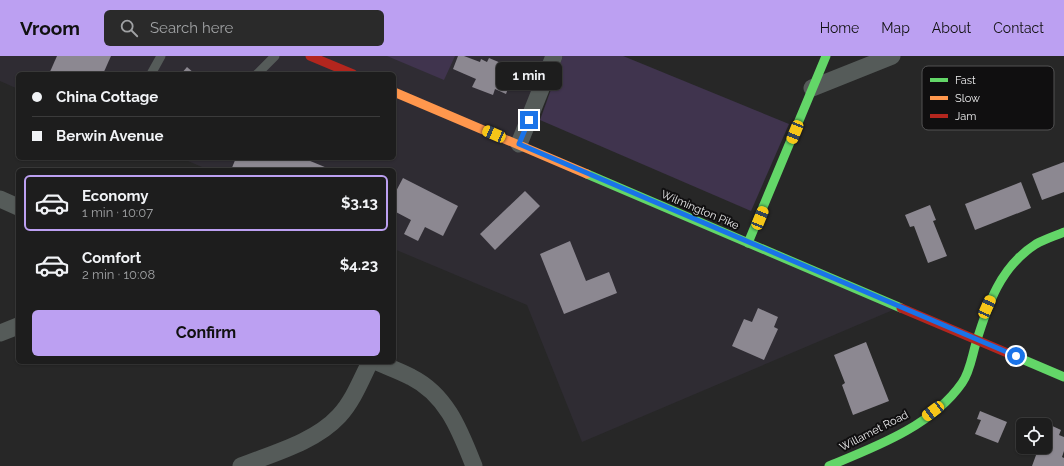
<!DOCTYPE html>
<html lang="en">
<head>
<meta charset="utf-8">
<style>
  body { margin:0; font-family:Raleway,sans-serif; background:#2a2a2a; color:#f1f3f6; height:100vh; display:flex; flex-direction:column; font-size:15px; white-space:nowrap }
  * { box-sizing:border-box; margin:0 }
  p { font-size:13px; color:#a0a2a4 }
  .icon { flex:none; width:22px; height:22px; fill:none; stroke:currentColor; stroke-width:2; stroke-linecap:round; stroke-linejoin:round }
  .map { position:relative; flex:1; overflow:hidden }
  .side { position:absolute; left:16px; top:112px; width:380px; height:196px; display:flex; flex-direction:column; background:#1d1d1d; border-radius:6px; box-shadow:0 1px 3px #0004,0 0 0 1px #3b3b3b }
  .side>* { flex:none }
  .hud { position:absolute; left:16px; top:16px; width:380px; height:88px; border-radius:6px; box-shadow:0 1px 3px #0004,0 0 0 1px #3b3b3b; display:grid; align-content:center; height:88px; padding:0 16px; background:#1d1d1d }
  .controls { position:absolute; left:1016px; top:362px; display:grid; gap:8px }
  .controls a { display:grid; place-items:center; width:36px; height:36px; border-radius:6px; background:#1d1d1d; box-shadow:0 1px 3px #0004,0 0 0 1px #3b3b3b; font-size:20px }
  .end { position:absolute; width:18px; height:18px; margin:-9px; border:5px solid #1a73e8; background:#fff; box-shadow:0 0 0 2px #fff }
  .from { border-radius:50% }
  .bubble { position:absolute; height:28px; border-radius:6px; background:#1d1d1d; box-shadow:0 1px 3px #0004,0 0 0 1px #3b3b3b; font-size:13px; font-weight:700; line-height:28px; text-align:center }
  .car { position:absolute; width:12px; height:24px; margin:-12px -6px; border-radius:5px; box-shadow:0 0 3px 1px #0007; background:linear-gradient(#f5c518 24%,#345 0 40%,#f5c518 0 76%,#345 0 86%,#f5c518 0) }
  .hud b { display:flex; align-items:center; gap:14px; height:38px; font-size:15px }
  .hud b+b { border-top:1px solid #3b3b3b }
  .hud i { width:10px; height:10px; background:#f1f3f6 }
  ul { padding:7px 0 0; list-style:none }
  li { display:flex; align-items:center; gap:12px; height:56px; margin:0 8px 6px; padding:0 8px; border:2px solid transparent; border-radius:6px }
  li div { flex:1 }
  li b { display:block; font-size:15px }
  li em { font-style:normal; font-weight:700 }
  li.active { border-color:#bca0f2 }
  li>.icon { width:36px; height:36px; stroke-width:1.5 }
  .action { display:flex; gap:8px; margin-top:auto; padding:8px 16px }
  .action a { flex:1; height:46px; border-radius:6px; background:#bca0f2; color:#111; font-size:16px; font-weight:700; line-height:46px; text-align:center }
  header { display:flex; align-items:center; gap:24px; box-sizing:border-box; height:56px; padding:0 20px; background:#bca0f2; color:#111 }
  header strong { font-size:19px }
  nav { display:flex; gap:22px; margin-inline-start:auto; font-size:14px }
  .search { width:280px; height:36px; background:#2a2a2a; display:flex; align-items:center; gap:10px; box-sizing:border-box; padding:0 14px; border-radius:6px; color:#a0a2a4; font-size:15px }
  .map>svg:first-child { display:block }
  .built { fill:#2f2c33 }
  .green { fill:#40344e }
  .building { fill:#8c8891 }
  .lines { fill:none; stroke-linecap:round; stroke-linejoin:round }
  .lane { stroke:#555b59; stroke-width:9 }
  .street { stroke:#555b59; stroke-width:17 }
  .fast { stroke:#63d668; stroke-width:9 }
  .slow { stroke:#ff974d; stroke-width:9 }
  .jam { stroke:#b3261e; stroke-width:9 }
  .route { stroke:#1a73e8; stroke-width:5 }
  .labels { text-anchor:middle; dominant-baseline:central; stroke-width:4; stroke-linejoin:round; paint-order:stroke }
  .street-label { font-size:11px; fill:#ededee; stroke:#100f10 }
  .key { fill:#100f10; stroke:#525253; stroke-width:1 }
  .key-label { font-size:11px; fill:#ededee }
</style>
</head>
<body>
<header>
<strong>Vroom</strong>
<div class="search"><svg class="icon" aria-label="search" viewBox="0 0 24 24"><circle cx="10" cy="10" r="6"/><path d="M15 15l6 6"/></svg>Search here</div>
<nav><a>Home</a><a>Map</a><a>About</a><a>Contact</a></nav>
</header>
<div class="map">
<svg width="1064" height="410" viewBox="0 0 1064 410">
  <rect width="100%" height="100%" fill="#272727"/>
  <path class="built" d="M0,0h554l-35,88 381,163 -318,135 -55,-137 -133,-56v-79h-185l-28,-12h213v-84h-376v15l-18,-8z"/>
  <g class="green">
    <path d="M387,0h68l-11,24z"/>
    <path d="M563,0h60l166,68 -38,87 -211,-91z"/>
  </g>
  <g class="building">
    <path d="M57,0h54l-8,18h-54z"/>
    <path d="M458,0h6l16,6 1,-3 6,3 2,-4 12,5 -2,6 14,6 -7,19 -11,-5 -2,6 -21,-8 4,-8 -23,-10z"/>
    <path d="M187,11l8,7h-14z"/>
    <path d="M236,102h67l29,12h-101z"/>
    <path d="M1064,106v30l-22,8 -10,-26z"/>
    <path d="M403,122l55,28 -15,30 -18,-9 -7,14 -14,-7 7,-14 -17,-9v-16z"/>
    <path d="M1021,126l10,26 -56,22 -10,-26z"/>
    <path d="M525,135l15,15 -45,44 -15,-16z"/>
    <path d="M930,149l6,15 -3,1 14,35 -19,7 -14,-37 -4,1 -5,-12z"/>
    <path d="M570,185l16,40 23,-9 8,21 -53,21 -24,-60z"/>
    <path d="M758,252l20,9 -4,10 4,2 -14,31 -32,-14 12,-27 8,3z"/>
    <path d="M866,286l23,59 -36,14 -11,-30 3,-2 -11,-28z"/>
    <path d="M980,355l27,11 -9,21 -23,-9 6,-14 -4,-1z"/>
    <path d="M1048,368l13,6 -2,5 5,2v14l-2,6 2,1v8h-32l7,-19h6v-14z"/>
  </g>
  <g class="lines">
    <g class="lane">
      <path d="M151,18l10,-18"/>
      <path d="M257,18l18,-18"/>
    </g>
    <g class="street">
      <path d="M812,32l80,-32"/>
      <path d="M519,88l35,-88"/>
      <path d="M0,143l18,8"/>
      <path d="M0,277l18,-7"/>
      <path d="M377,306c11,5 23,9 34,15 36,18 49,54 63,89"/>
      <path d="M241,410c33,-13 74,-24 98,-50 14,-15 22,-36 31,-54"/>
    </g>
    <g class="fast">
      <path d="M587,118l314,134"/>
      <path d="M748,187l78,-187"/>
      <path d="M1017,301l47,20"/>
      <path d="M829,410c46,-19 103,-40 133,-83 8,-11 10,-27 14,-40 12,-39 24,-76 60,-99 9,-5 19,-8 28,-12"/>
    </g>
    <path class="slow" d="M394,36l193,82"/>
    <g class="jam">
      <path d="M310,0l43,18"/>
      <path d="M901,252l116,49"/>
    </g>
  </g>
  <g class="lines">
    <path class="route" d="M529,64l-10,24 497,212"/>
  </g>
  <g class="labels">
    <g class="street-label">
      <text transform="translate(700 154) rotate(23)">Wilmington Pike</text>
      <text transform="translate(874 375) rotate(-27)">Willamet Road</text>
    </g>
  </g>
  <rect x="922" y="10" width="132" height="64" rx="6" class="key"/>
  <rect x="930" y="22" width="18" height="4" fill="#63d668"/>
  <rect x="930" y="40" width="18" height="4" fill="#ff974d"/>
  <rect x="930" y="58" width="18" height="4" fill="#b3261e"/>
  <g class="key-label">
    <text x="955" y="28">Fast</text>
    <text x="955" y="46">Slow</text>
    <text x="955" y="64">Jam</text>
  </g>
</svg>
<div class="controls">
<a><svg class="icon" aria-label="locate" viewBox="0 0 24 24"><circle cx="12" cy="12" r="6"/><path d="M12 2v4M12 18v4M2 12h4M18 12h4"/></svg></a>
</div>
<i class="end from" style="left:1016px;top:300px"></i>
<i class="end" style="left:529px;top:64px"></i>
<div class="bubble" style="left:496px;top:6px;width:66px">1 min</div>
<i class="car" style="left:795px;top:76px;rotate:202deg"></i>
<i class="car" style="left:494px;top:78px;rotate:293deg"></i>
<i class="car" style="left:760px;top:162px;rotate:22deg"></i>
<i class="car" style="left:987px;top:251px;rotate:24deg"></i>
<i class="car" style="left:933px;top:355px;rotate:233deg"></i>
<div class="hud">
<b><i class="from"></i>China Cottage</b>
<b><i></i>Berwin Avenue</b>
</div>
<section class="side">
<ul>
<li class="active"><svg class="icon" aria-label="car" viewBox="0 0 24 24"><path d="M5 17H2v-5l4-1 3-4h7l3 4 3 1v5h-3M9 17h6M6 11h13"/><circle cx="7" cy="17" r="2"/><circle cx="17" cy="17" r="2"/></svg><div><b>Economy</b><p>1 min · 10:07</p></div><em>$3.13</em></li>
<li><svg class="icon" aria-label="car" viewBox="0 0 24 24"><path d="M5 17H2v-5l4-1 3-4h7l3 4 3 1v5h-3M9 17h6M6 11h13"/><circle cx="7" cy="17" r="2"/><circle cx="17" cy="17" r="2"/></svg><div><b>Comfort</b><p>2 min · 10:08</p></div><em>$4.23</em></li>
</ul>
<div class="action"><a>Confirm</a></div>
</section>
</div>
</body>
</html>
